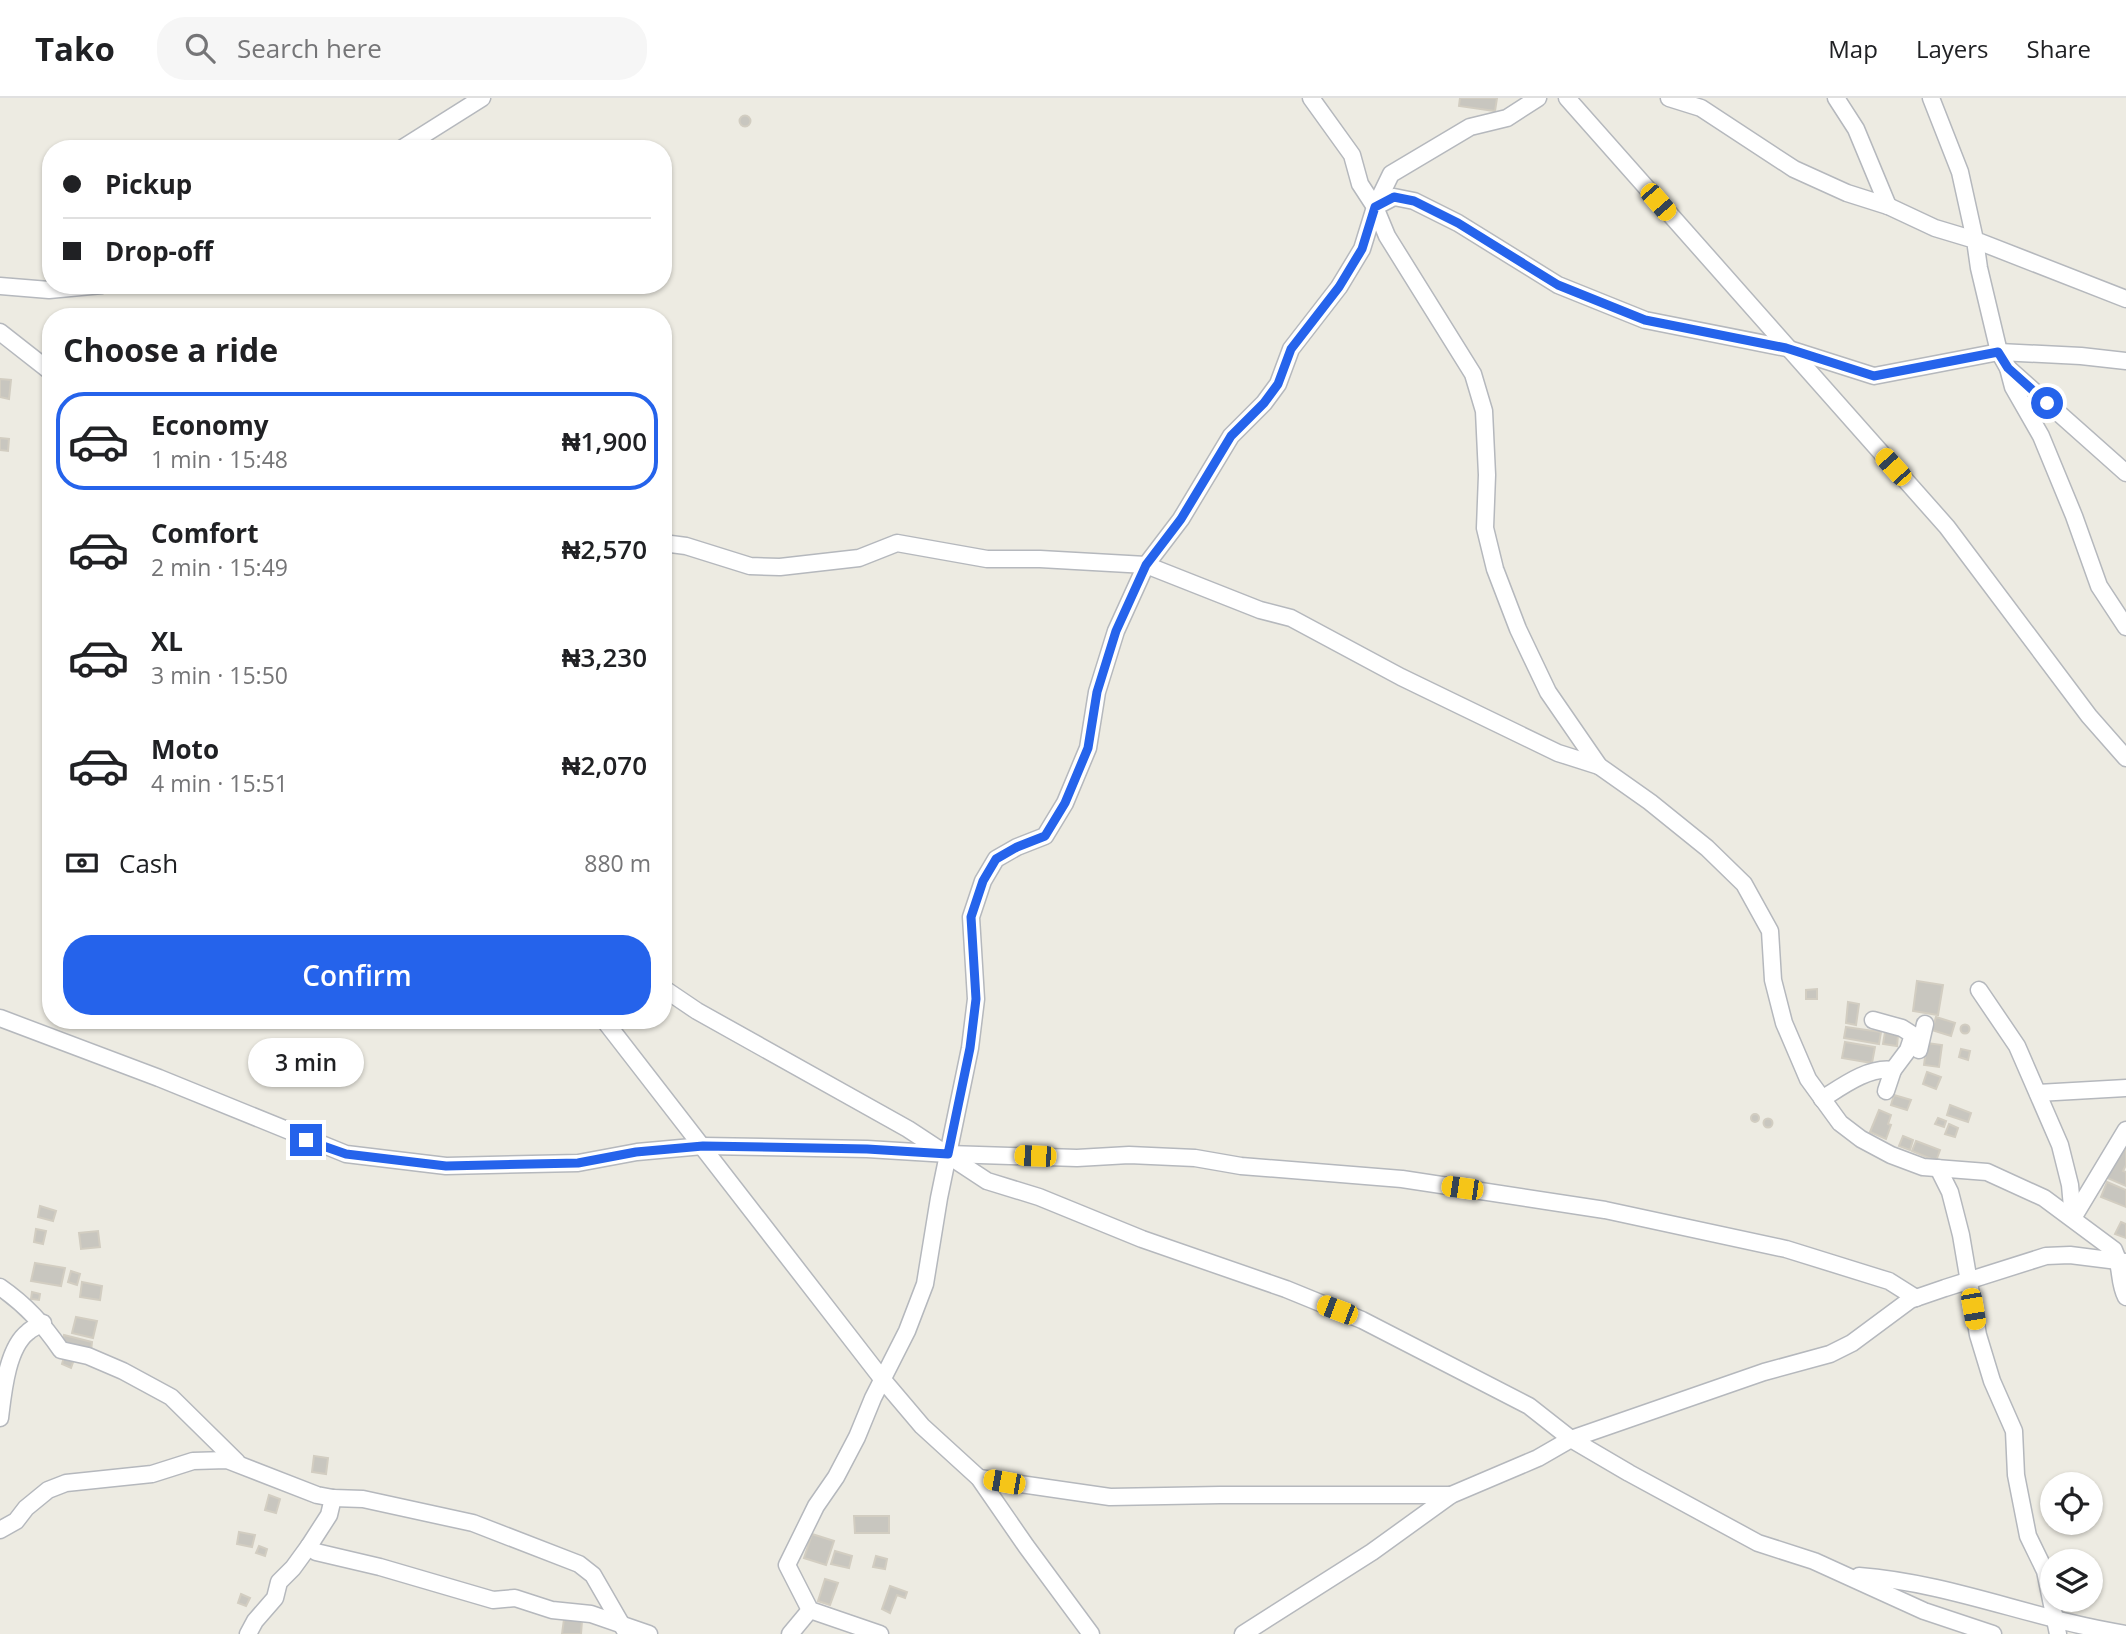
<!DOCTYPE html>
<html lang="en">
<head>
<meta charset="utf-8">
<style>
  body { margin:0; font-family:"Open Sans",sans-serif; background:#f6f6f6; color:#202124; height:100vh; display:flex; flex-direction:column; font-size:26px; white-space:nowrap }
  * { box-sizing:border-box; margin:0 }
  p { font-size:23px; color:#757577 }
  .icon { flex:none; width:38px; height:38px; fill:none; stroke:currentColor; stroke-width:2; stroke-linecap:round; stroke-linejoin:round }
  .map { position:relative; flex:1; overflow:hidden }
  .sheet { position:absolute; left:42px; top:210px; width:630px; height:721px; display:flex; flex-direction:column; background:#fff; border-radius:28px; box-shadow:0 2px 5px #0004 }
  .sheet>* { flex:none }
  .hud { position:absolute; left:42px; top:42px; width:630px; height:154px; border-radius:28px; box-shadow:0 2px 5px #0004; display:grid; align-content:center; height:154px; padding:0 21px; background:#fff }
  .controls { position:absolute; left:2040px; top:1374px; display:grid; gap:14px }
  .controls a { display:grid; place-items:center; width:63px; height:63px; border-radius:50%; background:#fff; box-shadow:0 2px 5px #0004; font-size:35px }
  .end { position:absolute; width:32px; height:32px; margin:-16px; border:9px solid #2563eb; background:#fff; box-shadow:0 0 0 4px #fff }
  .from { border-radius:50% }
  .bubble { position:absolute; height:49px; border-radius:24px; background:#fff; box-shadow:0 2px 5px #0004; font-size:23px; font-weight:600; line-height:49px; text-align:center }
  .car { position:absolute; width:21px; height:42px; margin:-21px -10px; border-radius:9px; box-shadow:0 0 5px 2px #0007; background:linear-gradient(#f5c518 24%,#345 0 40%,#f5c518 0 76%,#345 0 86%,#f5c518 0) }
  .hud b { display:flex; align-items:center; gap:24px; height:66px; font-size:26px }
  .hud b+b { border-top:2px solid #e0e0e0 }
  .hud i { width:18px; height:18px; background:#202124 }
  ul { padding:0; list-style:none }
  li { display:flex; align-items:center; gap:21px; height:98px; margin:0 14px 10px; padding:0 7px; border:4px solid transparent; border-radius:28px }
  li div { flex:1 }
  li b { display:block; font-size:26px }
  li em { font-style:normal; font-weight:600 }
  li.on { border-color:#2563eb }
  li>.icon { width:63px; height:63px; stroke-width:1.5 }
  h2 { padding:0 21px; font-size:32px; line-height:84px }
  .pay { display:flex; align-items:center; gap:18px; height:77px; padding:0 21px; font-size:26px }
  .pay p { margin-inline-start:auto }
  .action { display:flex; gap:14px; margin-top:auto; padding:14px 21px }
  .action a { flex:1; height:80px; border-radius:28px; background:#2563eb; color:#fff; font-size:28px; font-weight:600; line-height:80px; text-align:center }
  header { display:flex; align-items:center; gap:42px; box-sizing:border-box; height:98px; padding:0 35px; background:#fff; border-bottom:2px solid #e0e0e0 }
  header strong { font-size:33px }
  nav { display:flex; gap:38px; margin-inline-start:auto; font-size:24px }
  .search { width:490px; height:63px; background:#f6f6f6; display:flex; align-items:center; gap:18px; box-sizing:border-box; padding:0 24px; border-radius:28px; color:#757577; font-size:26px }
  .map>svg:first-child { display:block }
  .building { fill:#c8c6bf; stroke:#d2cdc1; stroke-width:2 }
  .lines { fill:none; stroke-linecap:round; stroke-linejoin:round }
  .minor-casing { stroke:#b5b8bd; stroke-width:19 }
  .minor { stroke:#fff; stroke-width:16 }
  .route { stroke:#2563eb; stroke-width:9 }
</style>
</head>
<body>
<header>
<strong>Tako</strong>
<div class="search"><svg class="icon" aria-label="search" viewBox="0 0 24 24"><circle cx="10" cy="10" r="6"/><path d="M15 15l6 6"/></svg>Search here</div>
<nav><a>Map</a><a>Layers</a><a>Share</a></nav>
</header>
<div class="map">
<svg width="2126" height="1536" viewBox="0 0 2126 1536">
  <rect width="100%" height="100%" fill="#edebe2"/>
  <g class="building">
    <path d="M1460,0h37l-2,13 -36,-5z"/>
    <circle cx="745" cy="23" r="5.5"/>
    <path d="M0,281l11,1 -2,19 -9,-2z"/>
    <path d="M0,340l9,1 -1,12 -8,-1z"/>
    <path d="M1917,883l26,4 -5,30 -25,-4z"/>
    <path d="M1817,891v10h-11v-9z"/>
    <path d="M1848,904l11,2 -3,21 -10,-2z"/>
    <path d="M1936,919l19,6 -4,13 -19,-6z"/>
    <circle cx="1965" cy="931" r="4.5"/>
    <path d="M1846,929l35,5 -2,12 -35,-6z"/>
    <path d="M1885,934l13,3 -1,11 -14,-2z"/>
    <path d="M1845,944l30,5 -3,16 -30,-5z"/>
    <path d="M1927,945l15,2 -3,22 -15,-2z"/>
    <path d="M1961,951l9,2 -2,9 -9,-3z"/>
    <path d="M1927,974l14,5 -5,12 -13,-5z"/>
    <path d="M1894,997l17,5 -4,10 -16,-5z"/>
    <path d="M1950,1007l21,8 -3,9 -21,-7z"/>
    <path d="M1879,1012l12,5 -3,9 3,1 -5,14 -16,-7z"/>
    <circle cx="1755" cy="1020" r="4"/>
    <path d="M1938,1020l8,3 -2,6 -9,-3z"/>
    <circle cx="1768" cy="1025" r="4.5"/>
    <path d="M1949,1026l9,4 -3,9 -10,-3z"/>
    <path d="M1903,1038l10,4 -3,10 -11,-4z"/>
    <path d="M2126,1040v27l-3,6 3,1v14l-23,-10z"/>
    <path d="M1916,1043l24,9 -4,11 -24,-10z"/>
    <path d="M2107,1084l19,8v17l-25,-10z"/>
    <path d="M40,1108l16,5 -3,10 -15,-4z"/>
    <path d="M2121,1124l5,2v14l-11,-4z"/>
    <path d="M36,1131l10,2 -3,13 -9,-2z"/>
    <path d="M98,1133l2,16 -19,2 -2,-16z"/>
    <path d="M35,1165l30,5 -4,18 -30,-5z"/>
    <path d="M71,1173l9,3 -3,11 -9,-3z"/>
    <path d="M82,1184l20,4 -2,14 -20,-3z"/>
    <path d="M32,1194l8,2 -1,6 -8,-1z"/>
    <path d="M76,1219l21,4 -4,17 -21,-5z"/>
    <path d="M64,1237l28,7 -1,9 -29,-7z"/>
    <path d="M65,1256l10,3 -4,11 -9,-4z"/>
    <path d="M314,1358l14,2 -2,16 -14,-2z"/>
    <path d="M269,1397l11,4 -4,14 -11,-3z"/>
    <path d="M854,1418h35v17h-34z"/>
    <path d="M239,1434l16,3 -3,12 -15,-3z"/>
    <path d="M812,1436l22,7 -8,24 -22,-7z"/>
    <path d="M259,1448l8,3 -2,7 -9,-3z"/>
    <path d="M835,1453l17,5 -3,12 -18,-4z"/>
    <path d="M876,1458l11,3 -2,10 -12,-2z"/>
    <path d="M825,1481l13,4 -8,22 -12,-4z"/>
    <path d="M890,1488l17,6 -2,6 -8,-3 -7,18 -8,-4z"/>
    <path d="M241,1496l9,4 -4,8 -8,-3z"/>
    <path d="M564,1521l18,2 -1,13h-19z"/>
  </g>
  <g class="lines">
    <defs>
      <g id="minor">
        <path d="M1311,0l41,57 8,29 15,23 12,29 86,138 11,37 3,64 -2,53 10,41 23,60 30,63 51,74 51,36 57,46 37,36 26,47 3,49 11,43 24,56 32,44 21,16 30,16 32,12 64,5 57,26 70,52c8,16 4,32 12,47"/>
        <path d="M1567,0l380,429 142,189 37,42"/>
        <path d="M1669,0l32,10 93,61 53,24 41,13 47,22 40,12 4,28 20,84 9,16 5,19 28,49 33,80 25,70 27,41"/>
        <path d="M1836,0l20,31 32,77"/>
        <path d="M1931,0l29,74 15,68 151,59"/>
        <path d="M401,51l81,-51"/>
        <path d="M1375,109l19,-10 20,4 44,22 100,62 87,35 141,28 88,28 125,-24 82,4 45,5"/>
        <path d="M0,188l49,4 53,-5"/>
        <path d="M0,234l51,40"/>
        <path d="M2008,270l118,105"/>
        <path d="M663,445l23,3 64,20 30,1 79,-9 38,-15 90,16h53l106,6 114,45 31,8 110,59 157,76 41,13"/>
        <path d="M663,890l34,23 211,118 79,52 52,16 103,42 144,50 76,31 167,86 42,33 58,34 129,70 56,18 110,50 69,23"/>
        <path d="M1979,892l38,56 43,99 10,40 3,33"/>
        <path d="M0,920l159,60 187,76 100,12 132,-3 59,-11 66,-6 164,3 81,5 129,4 52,-3 66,3 46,8 161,13 203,31 181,39 103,32 27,17"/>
        <path d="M604,922l279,360 39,46 57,52 47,68 65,88"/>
        <path d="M1919,952l6,-26"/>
        <path d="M1886,993l7,-21"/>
        <path d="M2038,995l88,-5"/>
        <path d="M1822,1001c19,-12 47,-33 71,-29l15,-20 5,-15 -11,-7 -29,-8"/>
        <path d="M1938,1070l12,24 11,43 17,100 14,46 22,50 2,44 12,61 17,35 13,63"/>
        <path d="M2073,1120l53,-88"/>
        <path d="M0,1189c26,18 43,37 61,63l27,6 35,15 48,26 66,65"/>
        <path d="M0,1320c3,-25 7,-70 28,-86 4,-4 10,-6 15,-9"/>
        <path d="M979,1380l131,19 110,-2h231"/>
        <path d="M333,1400l-4,17 -20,31 7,6 64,15 113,33 22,-2 37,12 39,4 58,20"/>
        <path d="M0,1432l16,-9 10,-13 22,-18 18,-7 86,-9 41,-13 34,-1 90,35 16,3 30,1 110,24 106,41 14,11 34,59"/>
        <path d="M1859,1478c92,7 176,44 267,58"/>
        <path d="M248,1536l7,-13 20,-23 4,-16 14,-14 16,-22"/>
        <path d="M790,1536l20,-24"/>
        <path d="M880,1536l-70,-24 -23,-45 29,-59 20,-29 21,-40 16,-39 34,-67 18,-47 14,-86 31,-150 6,-49 -5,-82 12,-36 13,-22 21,-12 28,-11 20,-33 23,-55 9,-56 19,-61 30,-66 35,-46 50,-83 33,-33 14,-19 13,-35 48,-62 23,-38 13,-42 16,-33 79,-47 37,-9 31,-20"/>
        <path d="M1243,1536l129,-82 79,-57 87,-37 33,-19 193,-67 66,-18 22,-11 58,-43 35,-12 101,-32 24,-1 56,7"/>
      </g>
    </defs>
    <use href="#minor" class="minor-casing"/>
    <use href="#minor" class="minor"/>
  </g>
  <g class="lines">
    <path class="route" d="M306,1042l40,14 100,12 132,-3 58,-11 67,-6 164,3 81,5 22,-106 6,-49 -5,-82 12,-36 13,-22 21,-12 28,-11 20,-33 23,-55 9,-56 19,-61 30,-66 35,-46 50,-83 33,-33 14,-19 13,-35 48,-62 23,-38 13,-42 19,-10 20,4 44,22 100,62 87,35 141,28 88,28 124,-24 10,16 39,35"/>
  </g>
</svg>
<div class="controls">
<a><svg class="icon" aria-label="locate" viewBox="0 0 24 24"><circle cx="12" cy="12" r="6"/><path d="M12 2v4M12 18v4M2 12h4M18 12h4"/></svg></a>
<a><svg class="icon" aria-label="layers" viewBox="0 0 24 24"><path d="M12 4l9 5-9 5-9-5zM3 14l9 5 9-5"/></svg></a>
</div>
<i class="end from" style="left:2047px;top:305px"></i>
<i class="end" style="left:306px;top:1042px"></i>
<div class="bubble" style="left:248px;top:940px;width:116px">3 min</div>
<i class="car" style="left:1658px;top:104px;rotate:139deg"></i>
<i class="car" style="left:1893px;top:369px;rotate:318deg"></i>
<i class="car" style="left:1035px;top:1058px;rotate:272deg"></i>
<i class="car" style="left:1462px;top:1090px;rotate:278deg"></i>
<i class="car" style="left:1973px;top:1211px;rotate:170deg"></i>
<i class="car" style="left:1337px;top:1212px;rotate:291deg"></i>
<i class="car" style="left:1004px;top:1384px;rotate:280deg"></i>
<div class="hud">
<b><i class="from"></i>Pickup</b>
<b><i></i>Drop-off</b>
</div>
<section class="sheet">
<h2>Choose a ride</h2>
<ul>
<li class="on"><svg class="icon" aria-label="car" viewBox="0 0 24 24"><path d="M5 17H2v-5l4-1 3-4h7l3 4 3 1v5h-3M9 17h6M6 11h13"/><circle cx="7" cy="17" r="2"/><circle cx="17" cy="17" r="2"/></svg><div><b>Economy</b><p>1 min · 15:48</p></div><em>₦1,900</em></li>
<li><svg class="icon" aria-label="car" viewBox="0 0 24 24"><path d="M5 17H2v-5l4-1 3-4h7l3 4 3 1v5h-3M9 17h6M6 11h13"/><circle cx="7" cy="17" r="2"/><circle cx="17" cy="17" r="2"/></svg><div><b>Comfort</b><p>2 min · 15:49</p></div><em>₦2,570</em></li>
<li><svg class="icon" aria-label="car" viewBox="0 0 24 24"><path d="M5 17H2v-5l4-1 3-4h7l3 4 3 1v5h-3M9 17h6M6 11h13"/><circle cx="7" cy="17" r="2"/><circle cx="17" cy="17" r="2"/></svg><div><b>XL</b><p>3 min · 15:50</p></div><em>₦3,230</em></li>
<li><svg class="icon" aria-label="car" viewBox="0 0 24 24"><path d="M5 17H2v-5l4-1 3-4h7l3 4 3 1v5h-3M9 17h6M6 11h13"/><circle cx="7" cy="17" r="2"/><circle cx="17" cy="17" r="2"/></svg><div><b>Moto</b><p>4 min · 15:51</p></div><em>₦2,070</em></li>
</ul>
<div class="pay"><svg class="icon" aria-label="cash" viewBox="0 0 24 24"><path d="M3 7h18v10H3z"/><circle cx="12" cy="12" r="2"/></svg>Cash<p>880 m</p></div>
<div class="action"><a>Confirm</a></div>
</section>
</div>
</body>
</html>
